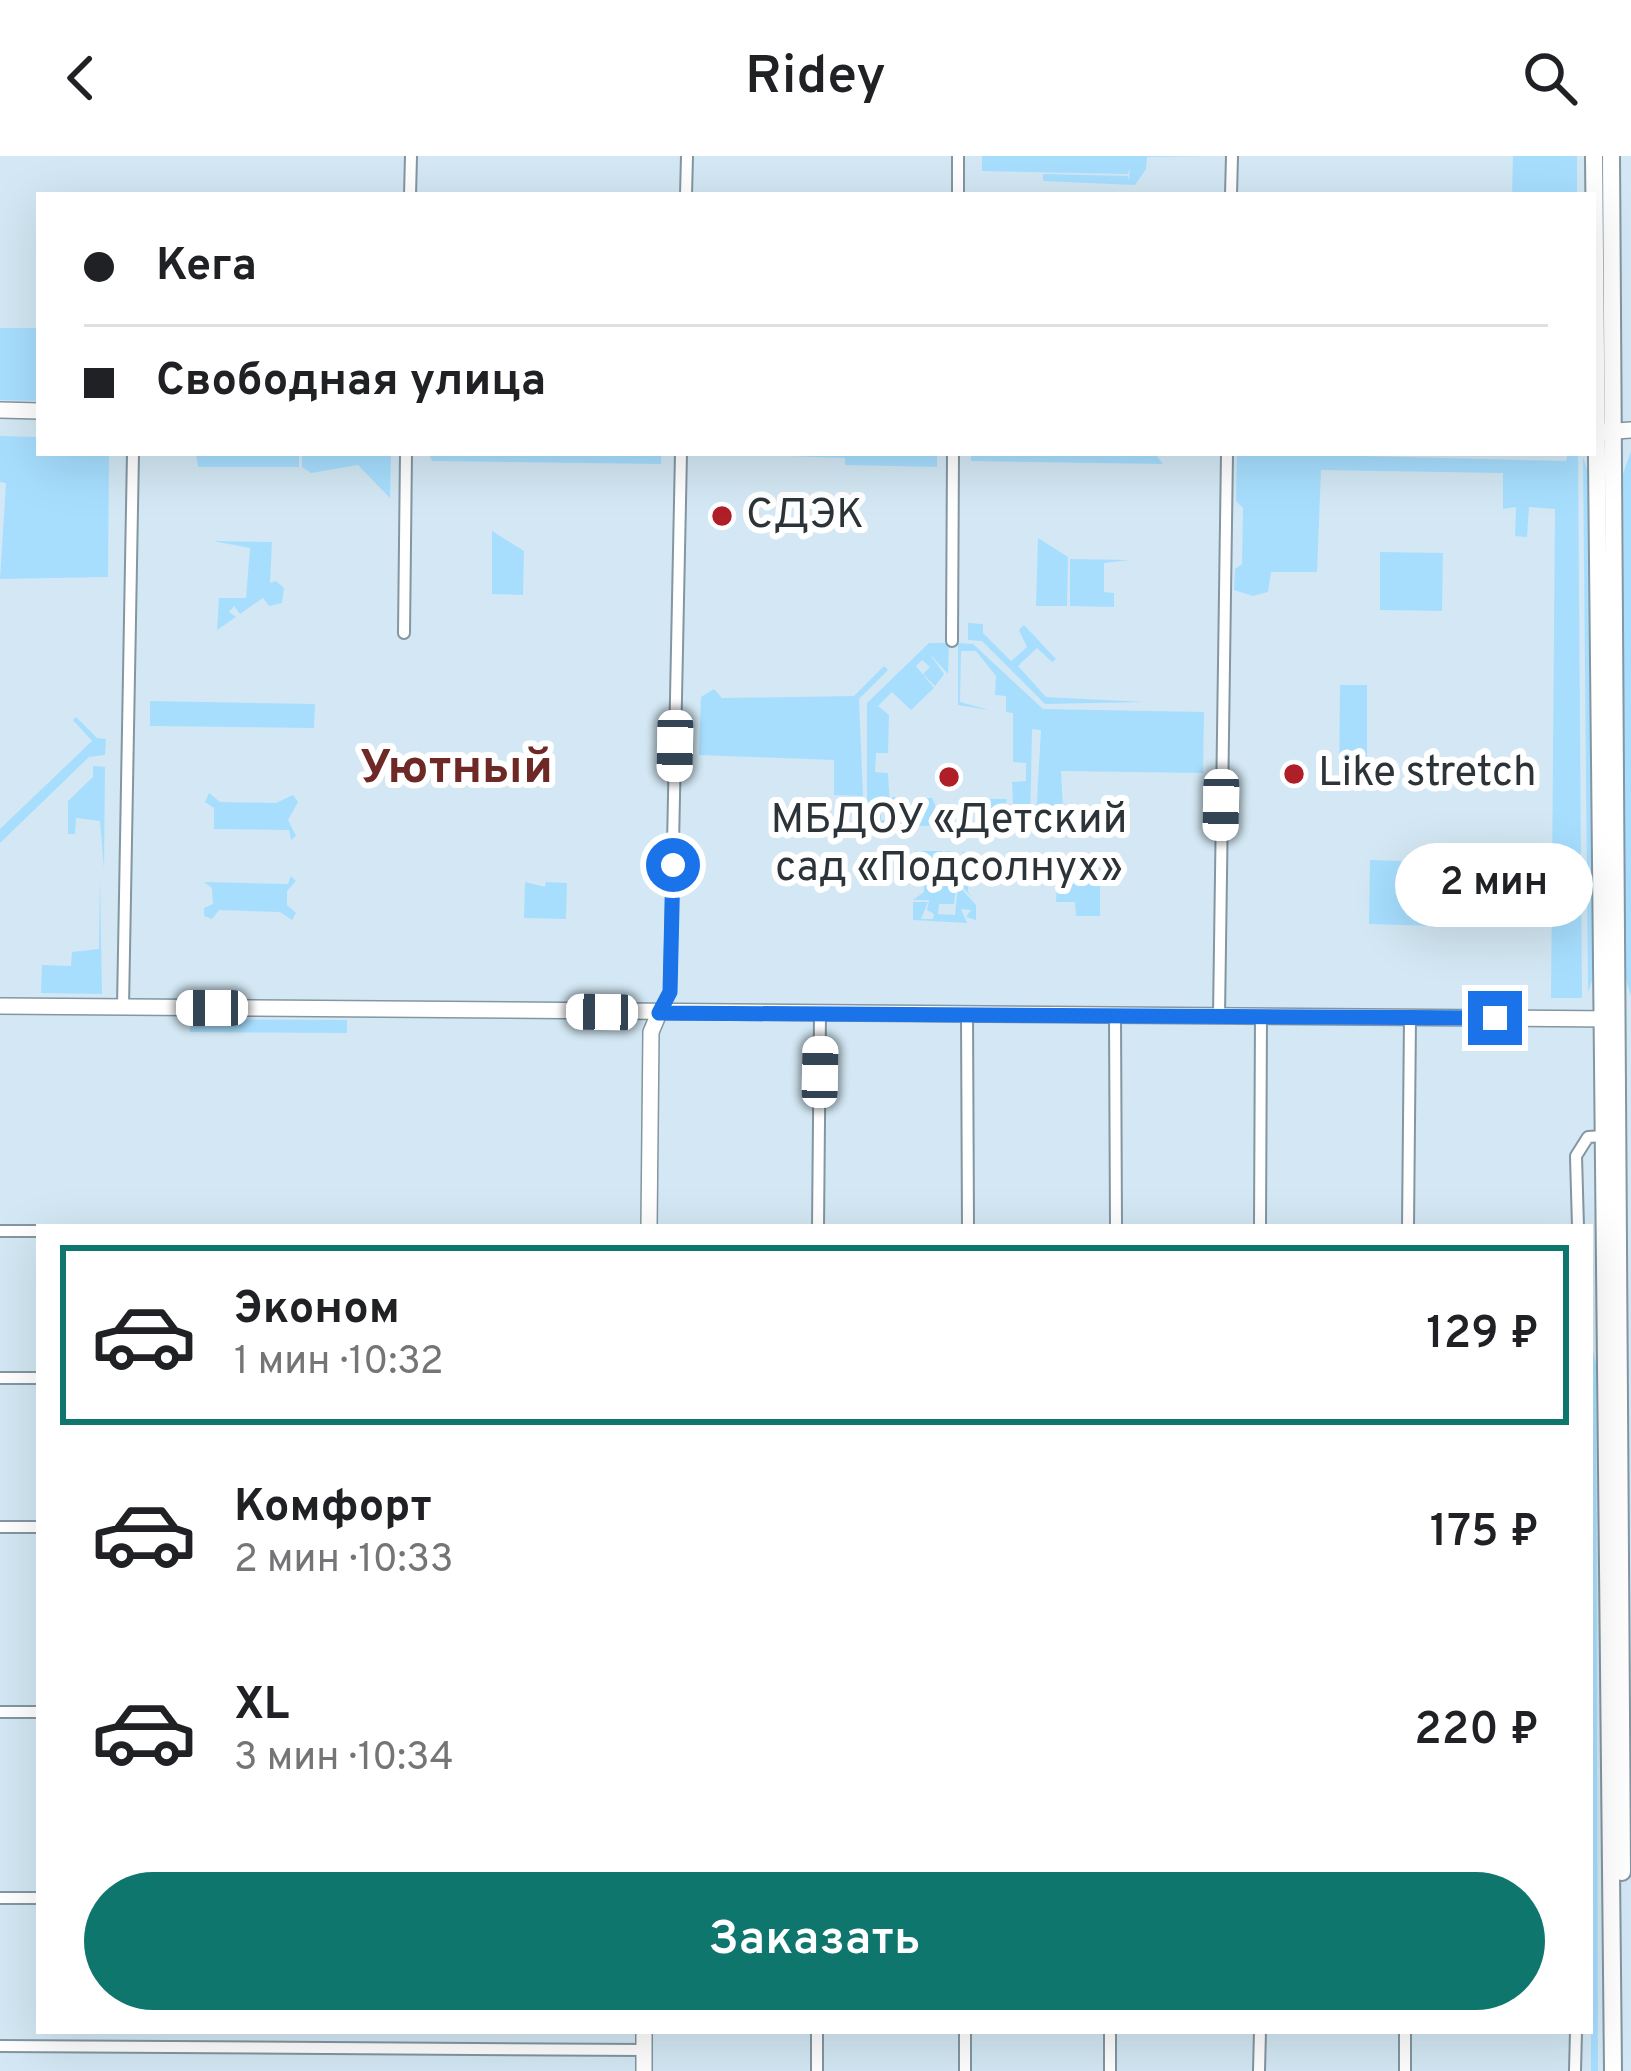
<!DOCTYPE html>
<html lang="ru">
<head>
<meta charset="utf-8">
<style>
  body { margin:0; font-family:Overpass,sans-serif; background:#f2f2f2; color:#202124; height:100vh; display:flex; flex-direction:column; font-size:45px; white-space:nowrap }
  * { box-sizing:border-box; margin:0 }
  p { font-size:39px; color:#757577 }
  .icon { flex:none; width:66px; height:66px; fill:none; stroke:currentColor; stroke-width:2; stroke-linecap:round; stroke-linejoin:round }
  .map { position:relative; flex:1; overflow:hidden }
  .details { position:absolute; left:36px; top:1068px; width:1557px; height:810px; display:flex; flex-direction:column; background:#fff; border-radius:0px; box-shadow:0 12px 48px #0002 }
  .details>* { flex:none }
  .banner { position:absolute; left:36px; top:36px; width:1560px; height:264px; border-radius:0px; box-shadow:0 12px 48px #0002; display:grid; align-content:center; height:264px; padding:0 48px; background:#fff }
  .end { position:absolute; width:54px; height:54px; margin:-27px; border:15px solid #1a73e8; background:#fff; box-shadow:0 0 0 6px #fff }
  .from { border-radius:50% }
  .bubble { position:absolute; height:84px; border-radius:42px; background:#fff; box-shadow:0 12px 48px #0002; font-size:39px; font-weight:600; line-height:84px; text-align:center }
  .car { position:absolute; width:36px; height:72px; margin:-36px -18px; border-radius:15px; box-shadow:0 0 9px 3px #0007; background:linear-gradient(#fff 24%,#345 0 40%,#fff 0 76%,#345 0 86%,#fff 0) }
  .banner b { display:flex; align-items:center; gap:42px; height:114px; font-size:45px }
  .banner b+b { border-top:3px solid #e0e0e0 }
  .banner i { width:30px; height:30px; background:#202124 }
  ul { padding:21px 0 0; list-style:none }
  li { display:flex; align-items:center; gap:36px; height:180px; margin:0 24px 18px; padding:0 24px; border:6px solid transparent; border-radius:0px }
  li div { flex:1 }
  li b { display:block; font-size:45px }
  li em { font-style:normal; font-weight:600 }
  li.selected { border-color:#0f766e }
  li>.icon { width:108px; height:108px; stroke-width:1.5 }
  .cta { display:flex; gap:24px; margin-top:auto; padding:24px 48px }
  .cta a { flex:1; height:138px; border-radius:72px; background:#0f766e; color:#fff; font-size:48px; font-weight:600; line-height:138px; text-align:center }
  header { display:flex; justify-content:space-between; align-items:center; height:156px; padding:0 48px; background:#fff; font-size:54px; font-weight:600 }
  .map>svg:first-child { display:block }
  .green { fill:#a7defe }
  .lines { fill:none; stroke-linecap:round; stroke-linejoin:round }
  .street-casing { stroke:#8396a1; stroke-width:14 }
  .secondary-casing { stroke:#8396a1; stroke-width:18 }
  .primary-casing { stroke:#8396a1; stroke-width:20 }
  .street { stroke:#fff; stroke-width:10 }
  .secondary { stroke:#fff; stroke-width:15 }
  .primary { stroke:#fff; stroke-width:16 }
  .route { stroke:#1a73e8; stroke-width:15 }
  .poi-dot { fill:#b01e27; stroke:#fff; stroke-width:4.5 }
  .labels { text-anchor:middle; dominant-baseline:central; stroke-width:12; stroke-linejoin:round; paint-order:stroke }
  .poi-label { font-size:42px; fill:#2c3439; stroke:#fff; text-anchor:start }
  .quarter-label { font-size:48px; font-weight:bold; fill:#6e2826; stroke:#fff }
</style>
</head>
<body>
<header><svg class="icon" aria-label="back" viewBox="0 0 24 24"><path d="M15 5l-7 7 7 7"/></svg>Ridey<svg class="icon" aria-label="search" viewBox="0 0 24 24"><circle cx="10" cy="10" r="6"/><path d="M15 15l6 6"/></svg></header>
<div class="map">
<svg width="1631" height="1915" viewBox="0 0 1631 1915">
  <rect width="100%" height="100%" fill="#d3e8f4"/>
  <g class="green">
    <path d="M982,0h225l-60,1 -1,12 -11,16 -92,-4v-7l85,2 1,5 1,-13 -2,6 -146,-3z"/>
    <path d="M1513,0h64v39h-65z"/>
    <path d="M0,172h39v73l-39,-1z"/>
    <path d="M0,280l39,1v16h70l-1,124 -108,2 6,-96 -6,-1z"/>
    <path d="M1631,295v545l-6,-20 -2,-502z"/>
    <path d="M196,297h103v14h-101z"/>
    <path d="M302,297h89l-1,45 -32,-33 -47,8 -9,-6z"/>
    <path d="M428,297h233v11l-229,-3z"/>
    <path d="M705,297h232v14l-92,-2v-7z"/>
    <path d="M971,297l185,2 7,9 -192,-3z"/>
    <path d="M1237,297l329,8 1,-5 -170,-3h181l4,545h-31l1,-112h-9v-7l9,-1 3,-369 -26,-2 -2,30 -12,-1 1,-29 -13,2v-36l-182,-3 -4,102h-46l-3,20 -15,4 -19,-6 1,-21 7,-5 1,-56 -7,-7z"/>
    <path d="M1583,301l6,18 4,503 -5,14z"/>
    <path d="M492,375l32,20 -1,44 -31,-1z"/>
    <path d="M1038,382l30,19 -1,49h-31z"/>
    <path d="M213,385l59,1 -2,41 6,-2 8,7 -2,15 -13,3 -6,-8 -23,16 -6,-8 -5,6 7,5 -19,13 2,-32h27l4,-50z"/>
    <path d="M1380,396l63,1 -1,58 -62,-1z"/>
    <path d="M1070,403l60,1 -26,3v29l10,1v14l-44,-1z"/>
    <path d="M968,467l15,1v9l28,28 16,-14 -8,-17 5,-5 32,34 -4,3 -15,-14 -19,18 28,31 98,5 -99,2 -63,-63 -14,-1z"/>
    <path d="M929,487h20l-1,31 -19,-21 15,21 -9,12 -12,-12 7,-7 -8,-7 -6,6 18,22 -23,22 -19,-18 -14,14 11,9 -1,38h-12l-1,19 13,1 2,36h-9v11h12l-1,-23h6l1,9 17,1v8l-17,-1v6l18,1 1,-23h14l4,10 -5,13 5,5 -69,-1v-122z"/>
    <path d="M958,487l15,1 70,65 161,3 -1,61 -142,-2 2,38h-24l-4,26 6,-105 -9,-1 -2,99 -84,-2 6,-8 3,7h22l4,-26h26l-5,23h12l-2,-40 14,-1v-18l-13,-1v-49l-7,-1v-16l-11,-1 1,-19 -20,-25h-15l-1,51 29,8 -31,-5z"/>
    <path d="M884,510l4,4 -29,29 4,97 -29,-1v-35l-135,-5 2,-58 13,-8 8,9 132,-2z"/>
    <path d="M1340,529h27v100h-28z"/>
    <path d="M150,545l165,3 -1,24 -164,-2z"/>
    <path d="M76,561l21,21 9,1 -1,16 -16,2 -89,86v-14l92,-88 -19,-21z"/>
    <path d="M93,610l12,1 -1,102 -4,-48 -24,-3 -1,16h-7v-33l25,-24z"/>
    <path d="M209,637l11,9 56,1 17,-8 5,7 -10,18 8,16 -5,4 -2,-10 -75,-1v-21l-9,-6z"/>
    <path d="M914,695h29l1,7 1,-7 10,1 3,13 8,-1 -4,-12h15l-9,5v35l8,10 -19,-21 -3,23h-15l-1,10 17,1 3,-30 18,20v15l-10,-3 5,-7 -10,-1 6,14 -54,-3v-18h15l-7,17h12l1,-5 -7,-4 2,-10h-16l11,-8v-36z"/>
    <path d="M1370,704l68,2 -1,64 -68,-2z"/>
    <path d="M1070,705l30,8v47h-24l-1,-14h-19l1,-18h26l1,-16 -14,-1z"/>
    <path d="M291,720l5,5 -9,10v14l9,8 -4,7 -12,-8 -61,-2 -7,9 -8,-3v-8l9,-4 -1,-16 -8,-6 84,2z"/>
    <path d="M100,722l2,116 -61,-1 1,-28 29,1 1,-14 27,-3z"/>
    <path d="M525,726l20,5 1,-5 21,1 -1,36 -42,-1z"/>
    <path d="M190,863l157,1v13l-157,-1z"/>
    <path d="M1591,1186l5,22 2,707h-7z"/>
  </g>
  <g class="lines">
    <defs>
      <g id="street">
        <path d="M410,39l1,-39"/>
        <path d="M686,39l1,-39"/>
        <path d="M958,39v-39"/>
        <path d="M1231,39l1,-39"/>
        <path d="M404,477l2,-180"/>
        <path d="M952,485l1,-188"/>
        <path d="M123,851l10,-554"/>
        <path d="M659,857l11,-21 11,-539"/>
        <path d="M967,858l1,213"/>
        <path d="M1115,860l1,211"/>
        <path d="M1219,860l8,-563"/>
        <path d="M818,1071l2,-213"/>
        <path d="M1260,1071l1,-212"/>
        <path d="M1408,1071l2,-210"/>
        <path d="M1578,1071l-2,-71 12,-19 16,-1"/>
        <path d="M0,1075h39"/>
        <path d="M0,1222h39"/>
        <path d="M0,1371h39"/>
        <path d="M0,1556h39"/>
        <path d="M0,1742h39"/>
        <path d="M0,1890l644,4"/>
        <path d="M817,1915v-40"/>
        <path d="M965,1915v-40"/>
        <path d="M1110,1915v-40"/>
        <path d="M1259,1915l1,-40"/>
        <path d="M1405,1915v-40"/>
        <path d="M1575,1915l1,-40"/>
      </g>
      <g id="secondary">
        <path d="M0,254l39,1"/>
        <path d="M1602,276l29,-2"/>
        <path d="M0,850l1614,13"/>
        <path d="M649,1071l2,-195 8,-19"/>
        <path d="M644,1915v-40"/>
      </g>
      <g id="primary">
        <path d="M1594,0l19,1915"/>
        <path d="M1611,0l11,1716"/>
      </g>
    </defs>
    <use href="#street" class="street-casing"/>
    <use href="#secondary" class="secondary-casing"/>
    <use href="#primary" class="primary-casing"/>
    <use href="#street" class="street"/>
    <use href="#secondary" class="secondary"/>
    <use href="#primary" class="primary"/>
  </g>
  <g class="lines">
    <path class="route" d="M673,709l-3,127 -11,21 836,5"/>
  </g>
  <g class="poi-dot">
    <circle cx="722" cy="360" r="12"/>
    <circle cx="1294" cy="618" r="12"/>
    <circle cx="949" cy="621" r="12"/>
  </g>
  <g class="labels">
    <g class="poi-label">
      <text x="746" y="360">СДЭК</text>
      <text x="1318" y="618">Like stretch</text>
      <text x="949" y="665" text-anchor="middle">МБДОУ «Детский<tspan x="949" dy="48">сад «Подсолнух»</tspan></text>
    </g>
    <g class="quarter-label">
      <text x="456" y="614">Уютный</text>
    </g>
  </g>
</svg>
<i class="end from" style="left:673px;top:709px"></i>
<i class="end" style="left:1495px;top:862px"></i>
<div class="bubble" style="left:1395px;top:687px;width:198px">2 мин</div>
<i class="car" style="left:675px;top:590px;rotate:181deg"></i>
<i class="car" style="left:1221px;top:649px;rotate:181deg"></i>
<i class="car" style="left:212px;top:852px;rotate:270deg"></i>
<i class="car" style="left:602px;top:856px;rotate:271deg"></i>
<i class="car" style="left:820px;top:916px;rotate:1deg"></i>
<div class="banner">
<b><i class="from"></i>Кега</b>
<b><i></i>Свободная улица</b>
</div>
<section class="details">
<ul>
<li class="selected"><svg class="icon" aria-label="car" viewBox="0 0 24 24"><path d="M5 17H2v-5l4-1 3-4h7l3 4 3 1v5h-3M9 17h6M6 11h13"/><circle cx="7" cy="17" r="2"/><circle cx="17" cy="17" r="2"/></svg><div><b>Эконом</b><p>1 мин · 10:32</p></div><em>129 ₽</em></li>
<li><svg class="icon" aria-label="car" viewBox="0 0 24 24"><path d="M5 17H2v-5l4-1 3-4h7l3 4 3 1v5h-3M9 17h6M6 11h13"/><circle cx="7" cy="17" r="2"/><circle cx="17" cy="17" r="2"/></svg><div><b>Комфорт</b><p>2 мин · 10:33</p></div><em>175 ₽</em></li>
<li><svg class="icon" aria-label="car" viewBox="0 0 24 24"><path d="M5 17H2v-5l4-1 3-4h7l3 4 3 1v5h-3M9 17h6M6 11h13"/><circle cx="7" cy="17" r="2"/><circle cx="17" cy="17" r="2"/></svg><div><b>XL</b><p>3 мин · 10:34</p></div><em>220 ₽</em></li>
</ul>
<div class="cta"><a>Заказать</a></div>
</section>
</div>
</body>
</html>
